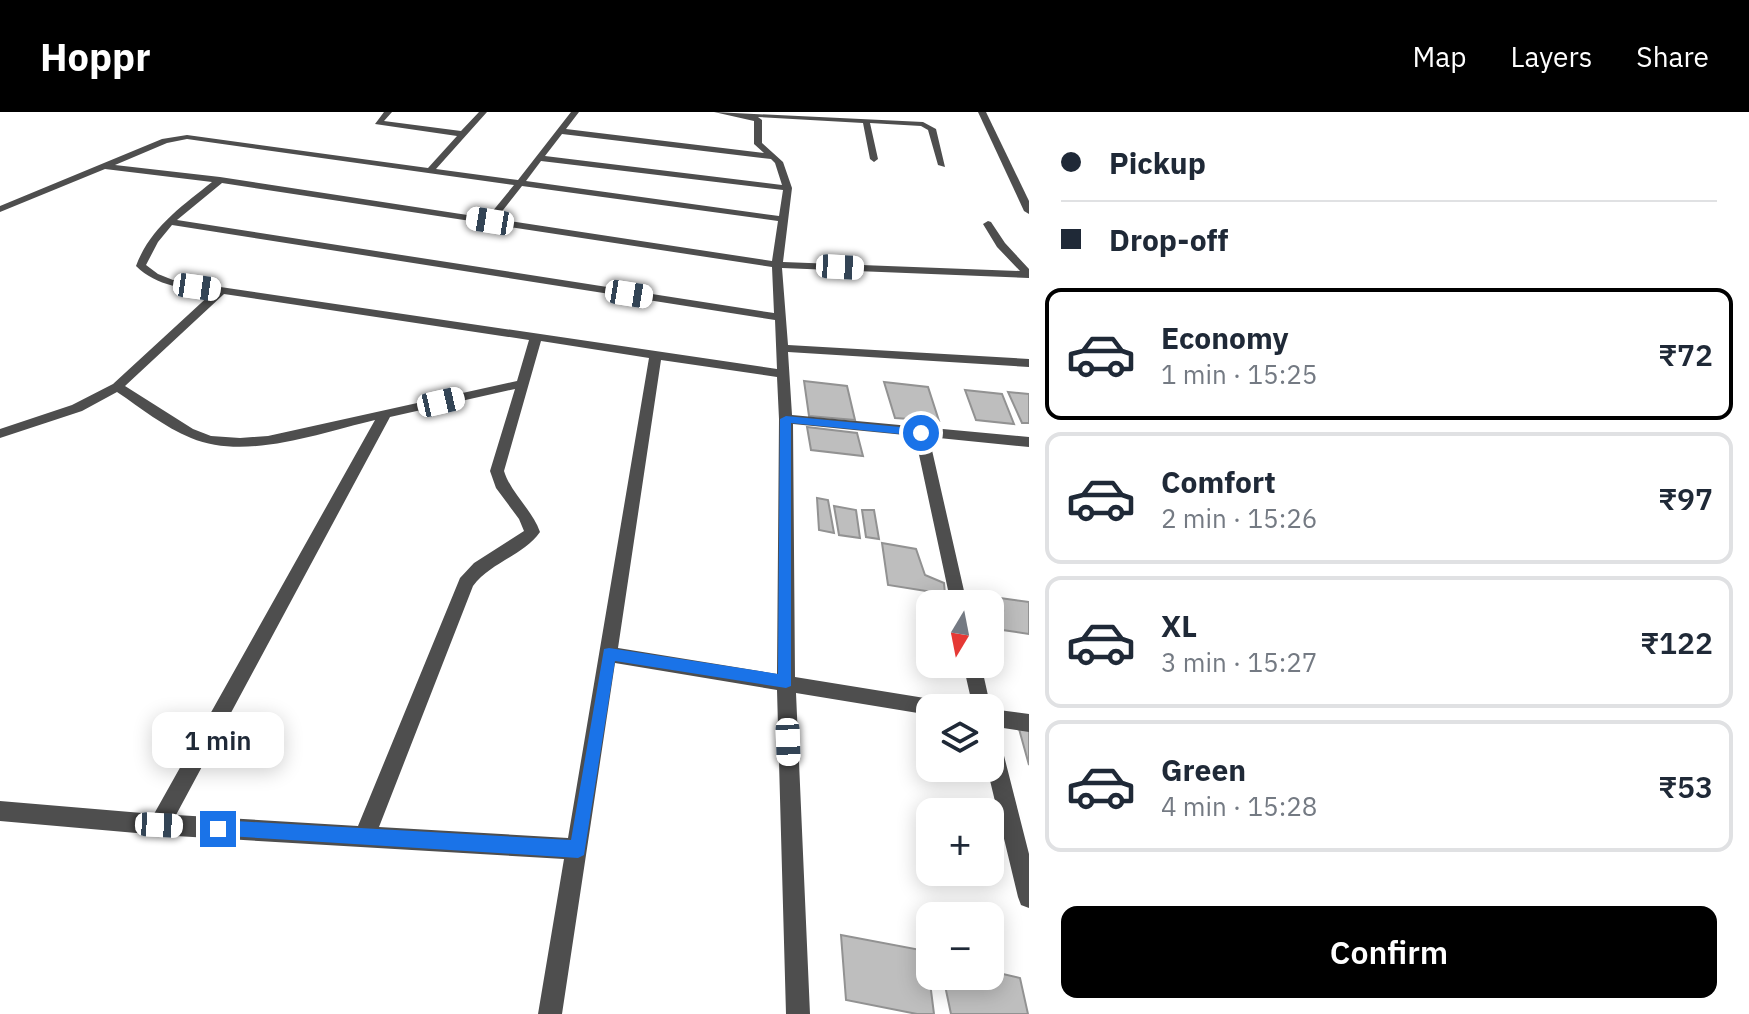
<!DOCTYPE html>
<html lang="en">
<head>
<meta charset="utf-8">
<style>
  body { margin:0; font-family:"IBM Plex Sans",sans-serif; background:#f2f2f3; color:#1f2937; height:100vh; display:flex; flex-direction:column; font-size:30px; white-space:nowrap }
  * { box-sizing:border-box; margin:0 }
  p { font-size:26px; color:#747a83 }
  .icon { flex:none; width:44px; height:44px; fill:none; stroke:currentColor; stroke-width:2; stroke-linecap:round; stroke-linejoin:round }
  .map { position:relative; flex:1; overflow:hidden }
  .panel { display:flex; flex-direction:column; background:#fff; width:720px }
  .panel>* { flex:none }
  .banner { display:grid; align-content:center; height:176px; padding:0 32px; background:#fff }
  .needle { width:52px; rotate:190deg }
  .fabs { position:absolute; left:916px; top:478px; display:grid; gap:16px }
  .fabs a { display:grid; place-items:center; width:88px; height:88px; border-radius:16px; background:#fff; box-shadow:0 4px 20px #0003; font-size:40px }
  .end { position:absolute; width:36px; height:36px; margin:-18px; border:10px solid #1a73e8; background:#fff; box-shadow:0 0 0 4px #fff }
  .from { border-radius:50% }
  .bubble { position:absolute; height:56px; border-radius:16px; background:#fff; box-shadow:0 4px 20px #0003; font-size:26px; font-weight:600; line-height:56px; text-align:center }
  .car { position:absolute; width:24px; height:48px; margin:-24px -12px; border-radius:10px; box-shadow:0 0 6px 2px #0007; background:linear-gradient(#fff 24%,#345 0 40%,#fff 0 76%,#345 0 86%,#fff 0) }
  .banner b { display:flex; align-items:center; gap:28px; height:76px; font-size:30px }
  .banner b+b { border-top:2px solid #e0e1e3 }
  .banner i { width:20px; height:20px; background:#1f2937 }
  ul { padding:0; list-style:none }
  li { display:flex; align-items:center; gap:24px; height:132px; margin:0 16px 12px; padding:0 16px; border:4px solid #e0e1e3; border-radius:16px }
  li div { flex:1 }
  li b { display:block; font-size:30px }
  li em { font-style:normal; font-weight:600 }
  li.current { border-color:#000 }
  li>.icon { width:72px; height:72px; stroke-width:1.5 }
  .cta { display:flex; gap:16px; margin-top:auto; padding:16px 32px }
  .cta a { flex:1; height:92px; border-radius:16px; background:#000; color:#fff; font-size:32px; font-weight:600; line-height:92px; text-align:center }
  header { display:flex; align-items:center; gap:48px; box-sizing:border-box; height:112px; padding:0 40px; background:#000; color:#fff }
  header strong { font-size:38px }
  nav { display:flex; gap:44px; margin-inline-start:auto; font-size:28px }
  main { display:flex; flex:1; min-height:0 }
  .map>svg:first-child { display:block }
  .building { fill:#bebebe; stroke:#929292; stroke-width:2 }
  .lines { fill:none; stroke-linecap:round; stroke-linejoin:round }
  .street { fill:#4e4e4e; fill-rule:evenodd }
  .route { fill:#1a73e8 }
</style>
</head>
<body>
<header>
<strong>Hoppr</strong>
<nav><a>Map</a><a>Layers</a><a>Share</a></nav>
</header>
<main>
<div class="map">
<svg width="1029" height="902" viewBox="0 0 1029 902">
  <rect width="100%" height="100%" fill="#fff"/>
  <g class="building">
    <path d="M804,269l43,5 8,34 -46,-4z"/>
    <path d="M884,270l44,5 11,34 -44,-3z"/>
    <path d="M965,278l37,4 12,30 -38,-4z"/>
    <path d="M1008,280l21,2v29h-7z"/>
    <path d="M807,315l50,6 6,23 -52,-6z"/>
    <path d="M817,386l11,2 6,33 -15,-3z"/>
    <path d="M834,394l22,4 4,28 -21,-3z"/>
    <path d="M862,398h12l5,29 -13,-2z"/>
    <path d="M882,431l34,6 9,26 19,8 1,11 -57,-9z"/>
    <path d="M1000,486l29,4v32l-33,-5 -5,-21 12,2z"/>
    <path d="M1019,617l10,1v35z"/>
    <path d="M841,823l85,16 8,63h-17l-71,-14z"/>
    <path d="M990,859l30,7 8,36h-77l-8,-38h47z"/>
  </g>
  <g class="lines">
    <g class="street">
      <path d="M384,0h8l-8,9 77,10 18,-19h8l-51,57 82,11 53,-68h8l-13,17 198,24 -10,-9v-23l-40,-9 209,10 13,7 9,38 -7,-2 -10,-35 -7,-4 -51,-3 8,36 -4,3 -4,-3 -7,-36 -105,-6 4,3v23l21,19 9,26 -9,74 237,9 -23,-24 -14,-23 5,-3 3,1 14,21 24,26v9l-247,-10 6,77 241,14v8l-241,-15 4,63 237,22v10l-100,-10 38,167h-16l-36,-168 -122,-12 2,253 142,23 7,2 2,6h-16v7l-134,-22 14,321h-24l-9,-324 -162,-27 -53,351h-24l26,-155 -405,-24 -159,-14v-20l154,13 221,-394c-56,13 -129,41 -184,18 -27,-11 -50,-30 -74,-46l-35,19 -82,27v-9l72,-24 41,-21 100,-92c-28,-4 -56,-5 -77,-26 14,-38 46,-60 76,-84l-107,-13 -105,43v-6l162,-67 25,-4 241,33 29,-32 -82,-12zM562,22l209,25 4,4 7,22 -237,-29zM187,27l327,46 -27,33 -267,-41 -105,-12 52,-22zM541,49l242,29 -4,26 -253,-35zM222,71l550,84 2,46 -597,-93zM522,74l256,35 -6,40 -276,-42zM172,113l603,95 2,49 -604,-89 -15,-6 -12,-9 12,-23zM224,182l305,46 -12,41 -249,55 -28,2 -29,-2 -18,-7 -68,-43zM541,229l108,17 -81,480 -189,-11 94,-241c18,-24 50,-30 67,-54 -8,-23 -29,-38 -36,-61zM661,248l116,17 2,42 -2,255 -159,-26zM515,277l-25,82 6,17 23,31 5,12 -50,32 -14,15 -102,248 -182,-11 214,-398z"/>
      <path d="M978,0h8l43,89v13l-5,-3z"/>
      <path d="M963,552h18l10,45 38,5v18l-39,-6v-18h-17z"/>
      <path d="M990,619l7,3 3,6 29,114v54l-8,-3 -3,-8 -31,-129h3z"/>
    </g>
  </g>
  <path class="route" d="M786,304l135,13 6,4 -6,3 -130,-13v263l-5,2 -171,-27 -31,194 -6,3 -366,-23 -3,-6 3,-6 6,-3 353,20 33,-191 5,-1 169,26 2,-255z"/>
</svg>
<div class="fabs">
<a><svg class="needle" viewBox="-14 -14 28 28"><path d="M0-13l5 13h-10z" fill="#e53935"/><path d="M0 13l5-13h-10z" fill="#747a83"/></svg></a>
<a><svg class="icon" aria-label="layers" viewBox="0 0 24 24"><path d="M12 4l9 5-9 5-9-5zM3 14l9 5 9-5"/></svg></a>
<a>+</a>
<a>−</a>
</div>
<i class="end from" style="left:921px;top:321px"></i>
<i class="end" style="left:218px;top:717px"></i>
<div class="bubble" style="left:152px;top:600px;width:132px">1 min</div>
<i class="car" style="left:490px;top:109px;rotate:279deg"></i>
<i class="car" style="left:840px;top:155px;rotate:93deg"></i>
<i class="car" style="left:197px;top:175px;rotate:98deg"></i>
<i class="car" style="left:629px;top:182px;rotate:99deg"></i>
<i class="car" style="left:441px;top:290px;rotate:77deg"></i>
<i class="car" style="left:788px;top:630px;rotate:178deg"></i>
<i class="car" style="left:159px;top:713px;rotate:93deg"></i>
</div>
<section class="panel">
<div class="banner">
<b><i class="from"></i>Pickup</b>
<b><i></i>Drop-off</b>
</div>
<ul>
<li class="current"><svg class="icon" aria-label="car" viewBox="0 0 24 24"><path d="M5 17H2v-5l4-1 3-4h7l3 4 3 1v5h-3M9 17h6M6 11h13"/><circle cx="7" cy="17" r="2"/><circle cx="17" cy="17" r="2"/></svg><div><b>Economy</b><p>1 min · 15:25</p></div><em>₹72</em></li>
<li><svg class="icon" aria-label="car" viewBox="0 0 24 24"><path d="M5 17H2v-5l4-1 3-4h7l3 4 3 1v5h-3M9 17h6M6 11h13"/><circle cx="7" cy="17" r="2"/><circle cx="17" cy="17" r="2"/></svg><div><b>Comfort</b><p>2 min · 15:26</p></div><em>₹97</em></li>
<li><svg class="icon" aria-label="car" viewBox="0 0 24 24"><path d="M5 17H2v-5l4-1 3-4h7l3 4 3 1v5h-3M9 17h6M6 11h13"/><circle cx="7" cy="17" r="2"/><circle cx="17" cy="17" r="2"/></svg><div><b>XL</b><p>3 min · 15:27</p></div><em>₹122</em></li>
<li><svg class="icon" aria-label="car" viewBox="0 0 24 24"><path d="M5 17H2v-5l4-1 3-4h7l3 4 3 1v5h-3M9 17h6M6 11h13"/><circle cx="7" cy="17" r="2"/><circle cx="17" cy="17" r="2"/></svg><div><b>Green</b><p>4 min · 15:28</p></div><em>₹53</em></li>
</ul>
<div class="cta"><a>Confirm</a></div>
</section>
</main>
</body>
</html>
